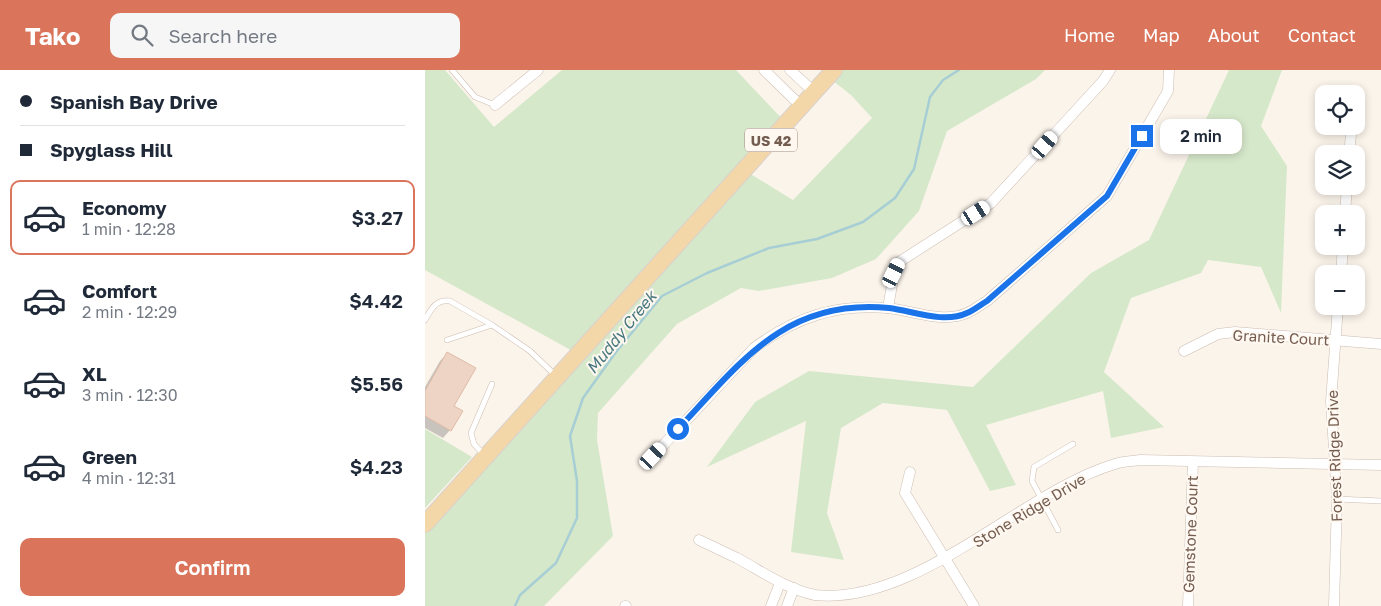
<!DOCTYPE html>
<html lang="en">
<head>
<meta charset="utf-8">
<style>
  body { margin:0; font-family:"Golos Text",sans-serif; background:#f6f6f7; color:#1f2937; height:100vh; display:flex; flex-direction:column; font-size:19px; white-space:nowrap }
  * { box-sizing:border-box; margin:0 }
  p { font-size:16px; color:#747a83 }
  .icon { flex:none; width:28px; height:28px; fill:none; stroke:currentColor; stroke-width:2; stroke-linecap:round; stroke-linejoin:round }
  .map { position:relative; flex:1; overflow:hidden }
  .sheet { display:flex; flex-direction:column; background:#fff; width:425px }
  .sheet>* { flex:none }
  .hud { display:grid; align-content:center; height:110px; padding:0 20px; background:#fff }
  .buttons { position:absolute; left:890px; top:15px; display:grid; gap:10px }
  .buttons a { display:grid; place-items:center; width:50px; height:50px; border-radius:10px; background:#fff; box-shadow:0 2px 8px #0003; font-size:25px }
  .end { position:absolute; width:22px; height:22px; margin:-11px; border:6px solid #1a73e8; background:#fff; box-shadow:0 0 0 2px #fff }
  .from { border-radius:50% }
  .bubble { position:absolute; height:35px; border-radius:10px; background:#fff; box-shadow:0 2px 8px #0003; font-size:16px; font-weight:600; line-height:35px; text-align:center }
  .car { position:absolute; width:15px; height:30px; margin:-15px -8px; border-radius:6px; box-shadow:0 0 4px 1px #0007; background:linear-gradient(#fff 24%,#345 0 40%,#fff 0 76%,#345 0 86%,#fff 0) }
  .hud b { display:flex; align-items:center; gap:18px; height:48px; font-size:19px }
  .hud b+b { border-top:1px solid #e0e1e3 }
  .hud i { width:12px; height:12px; background:#1f2937 }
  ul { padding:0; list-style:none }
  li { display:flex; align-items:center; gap:15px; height:75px; margin:0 10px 8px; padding:0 10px; border:2px solid transparent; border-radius:10px }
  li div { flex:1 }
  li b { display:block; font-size:19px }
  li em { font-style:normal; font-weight:600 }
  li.current { border-color:#da755b }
  li>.icon { width:45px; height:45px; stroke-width:1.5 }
  .button { display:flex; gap:10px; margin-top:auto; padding:10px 20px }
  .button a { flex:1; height:58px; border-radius:10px; background:#da755b; color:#fff; font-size:20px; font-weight:600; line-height:58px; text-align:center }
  header { display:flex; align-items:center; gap:30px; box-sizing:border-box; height:70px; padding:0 25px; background:#da755b; color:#fff }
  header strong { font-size:24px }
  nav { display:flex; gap:28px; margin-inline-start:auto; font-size:18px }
  .search { width:350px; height:45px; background:#f6f6f7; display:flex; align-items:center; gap:12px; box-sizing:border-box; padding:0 18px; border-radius:10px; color:#747a83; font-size:19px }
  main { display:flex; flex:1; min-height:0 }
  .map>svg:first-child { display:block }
  .green { fill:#d6e8ca }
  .shadow { fill:#0003 }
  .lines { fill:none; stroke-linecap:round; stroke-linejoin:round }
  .stream { stroke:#a7ced5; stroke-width:2.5 }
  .building { fill:#eed4c4; stroke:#e0bba6 }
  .lane-casing { stroke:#cdbdb1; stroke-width:6 }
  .street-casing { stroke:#cdbdb1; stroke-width:11 }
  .primary-casing { stroke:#d8d1ce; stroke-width:18 }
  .lane { stroke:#fff; stroke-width:5 }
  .street { stroke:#fff; stroke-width:10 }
  .primary { stroke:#f4d7a9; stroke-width:16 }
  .route { stroke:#1a73e8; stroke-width:6 }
  .labels { text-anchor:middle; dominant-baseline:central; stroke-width:4; stroke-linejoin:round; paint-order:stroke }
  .shield { fill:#fef8f1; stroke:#9d8b80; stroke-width:1 }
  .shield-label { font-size:14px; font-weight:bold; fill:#745c4f }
  .street-label { font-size:15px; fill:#745c4f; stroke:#fef8f1 }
  .water-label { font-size:16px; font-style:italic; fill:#47777f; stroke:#fef8f1 }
</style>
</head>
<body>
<header>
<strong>Tako</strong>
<div class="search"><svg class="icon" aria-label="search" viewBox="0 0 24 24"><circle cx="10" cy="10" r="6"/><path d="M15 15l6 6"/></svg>Search here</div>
<nav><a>Home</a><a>Map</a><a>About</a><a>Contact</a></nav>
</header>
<main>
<section class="sheet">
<div class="hud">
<b><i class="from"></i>Spanish Bay Drive</b>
<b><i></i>Spyglass Hill</b>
</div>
<ul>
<li class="current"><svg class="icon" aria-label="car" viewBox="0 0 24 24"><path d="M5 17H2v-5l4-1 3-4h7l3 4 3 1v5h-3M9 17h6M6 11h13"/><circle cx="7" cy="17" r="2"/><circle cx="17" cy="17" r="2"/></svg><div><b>Economy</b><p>1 min · 12:28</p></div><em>$3.27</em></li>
<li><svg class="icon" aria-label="car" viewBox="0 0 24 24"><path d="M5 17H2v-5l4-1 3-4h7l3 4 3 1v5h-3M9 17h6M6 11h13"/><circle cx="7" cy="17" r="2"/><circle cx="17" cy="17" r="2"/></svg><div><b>Comfort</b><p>2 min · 12:29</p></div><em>$4.42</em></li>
<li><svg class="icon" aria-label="car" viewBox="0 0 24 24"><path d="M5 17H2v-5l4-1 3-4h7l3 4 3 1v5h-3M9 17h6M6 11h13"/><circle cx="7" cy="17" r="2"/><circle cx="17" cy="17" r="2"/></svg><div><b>XL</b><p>3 min · 12:30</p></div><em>$5.56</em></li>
<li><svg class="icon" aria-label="car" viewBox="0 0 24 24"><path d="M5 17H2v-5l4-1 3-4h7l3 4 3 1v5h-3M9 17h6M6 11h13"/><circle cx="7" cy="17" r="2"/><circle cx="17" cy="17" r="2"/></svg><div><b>Green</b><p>4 min · 12:31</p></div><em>$4.23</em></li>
</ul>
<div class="button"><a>Confirm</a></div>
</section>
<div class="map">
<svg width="956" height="536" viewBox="0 0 956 536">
  <rect width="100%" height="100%" fill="#fbf4eb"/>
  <g class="green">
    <path d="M0,0h20l49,57 68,-57h174l50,53 -42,47 49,30 79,-82 -21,-23 -23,-18 6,-7h211l-9,9 -89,52 -28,80 -43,48 -44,19 -73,13 -18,-3 -64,36 -79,89 -1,27 16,96 -69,70h-119v-82l153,-170 -153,-84z"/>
    <path d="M804,0h53l-21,56 26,40 -6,147 -20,-46 -53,-7 -7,13 -70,25 -27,74 60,55 -53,11 -8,-47 -117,34 30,60 -26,6 -43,-81 -64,-7 -42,25 -14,85 17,47 -53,-8 15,-131 -99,46 48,-65 54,-31 164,16 118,-114 58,-33z"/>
    <path d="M0,359l47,28 -47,51z"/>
  </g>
  <path class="shadow" d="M22,284l5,52 -2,24 -7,8 -18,-10v-41l15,-26z"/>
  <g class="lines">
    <path class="stream" d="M90,536l5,-11 36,-32 21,-45v-37l-7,-45 13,-38 33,-46 46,-56 45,-23 62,-25 48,-9 46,-17 32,-24 19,-29 16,-72 13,-17 16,-10"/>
  </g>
  <path class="building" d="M22,282l29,16 -22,38 9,5 -12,20 -26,-15v-25z"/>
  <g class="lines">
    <defs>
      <g id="lane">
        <path d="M27,0l23,27 20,8"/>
        <path d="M0,250c6,-11 11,-21 25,-19l42,24"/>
        <path d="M22,270l45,-15 38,26 25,24"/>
        <path d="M59,385l-10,-11 -3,-11 21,-49"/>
        <path d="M912,429l44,2"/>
        <path d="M633,460l-26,-49 2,-14 39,-23"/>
      </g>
      <g id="street">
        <path d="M339,0l37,36"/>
        <path d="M365,0l24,22"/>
        <path d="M70,35l43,-35"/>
        <path d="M922,56l4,9 -2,19"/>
        <path d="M920,144l2,-28"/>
        <path d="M916,204l2,-28"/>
        <path d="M463,238l6,-35 5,-11 92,-59 112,-122 7,-11"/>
        <path d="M759,281l34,-17 17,-2 146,12"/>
        <path d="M228,386l101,-108c42,-31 81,-44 133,-40 25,2 55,16 80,5 7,-3 13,-8 20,-12l120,-105 61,-105 1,-21"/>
        <path d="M485,402l-5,21 69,113"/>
        <path d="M274,470c13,6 25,12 38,18 26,14 49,31 78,37 102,11 208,-104 300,-131 8,-3 18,-3 26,-4l240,5"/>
        <path d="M200,536h1"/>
        <path d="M346,536l9,-23"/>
        <path d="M362,536l7,-18"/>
        <path d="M763,536l5,-144"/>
        <path d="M909,536l3,-107 -6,-98 7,-95"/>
      </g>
      <path id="primary" d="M0,454l409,-454"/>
    </defs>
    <use href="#lane" class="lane-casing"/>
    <use href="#street" class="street-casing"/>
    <use href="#primary" class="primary-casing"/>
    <use href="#lane" class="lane"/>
    <use href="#street" class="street"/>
    <use href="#primary" class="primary"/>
  </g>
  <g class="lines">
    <path class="route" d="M253,359c63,-67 108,-131 211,-121 24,3 55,16 78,5 7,-3 13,-8 20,-12l120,-105 35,-60"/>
  </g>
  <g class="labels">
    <rect class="shield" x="320" y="58.5" width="52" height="23" rx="4"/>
    <g class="shield-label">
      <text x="346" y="70">US 42</text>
    </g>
    <g class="street-label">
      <text transform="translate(856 267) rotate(3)">Granite Court</text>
      <text transform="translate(909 386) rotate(-92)">Forest Ridge Drive</text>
      <text transform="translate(604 440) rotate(-31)">Stone Ridge Drive</text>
      <text transform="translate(765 464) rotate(-88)">Gemstone Court</text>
    </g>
    <g class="water-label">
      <text transform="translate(196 262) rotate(-51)">Muddy Creek</text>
    </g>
  </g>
</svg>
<div class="buttons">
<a><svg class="icon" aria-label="locate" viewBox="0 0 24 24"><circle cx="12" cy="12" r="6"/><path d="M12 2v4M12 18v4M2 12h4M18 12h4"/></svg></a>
<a><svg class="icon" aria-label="layers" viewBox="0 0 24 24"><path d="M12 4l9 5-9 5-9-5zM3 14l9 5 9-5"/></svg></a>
<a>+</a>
<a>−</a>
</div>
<i class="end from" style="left:253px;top:359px"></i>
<i class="end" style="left:717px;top:66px"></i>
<div class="bubble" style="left:735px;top:49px;width:82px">2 min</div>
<i class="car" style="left:620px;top:75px;rotate:41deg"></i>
<i class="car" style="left:551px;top:143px;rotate:57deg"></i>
<i class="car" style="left:469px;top:203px;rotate:26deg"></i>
<i class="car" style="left:228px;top:386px;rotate:43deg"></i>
</div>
</main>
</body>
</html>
